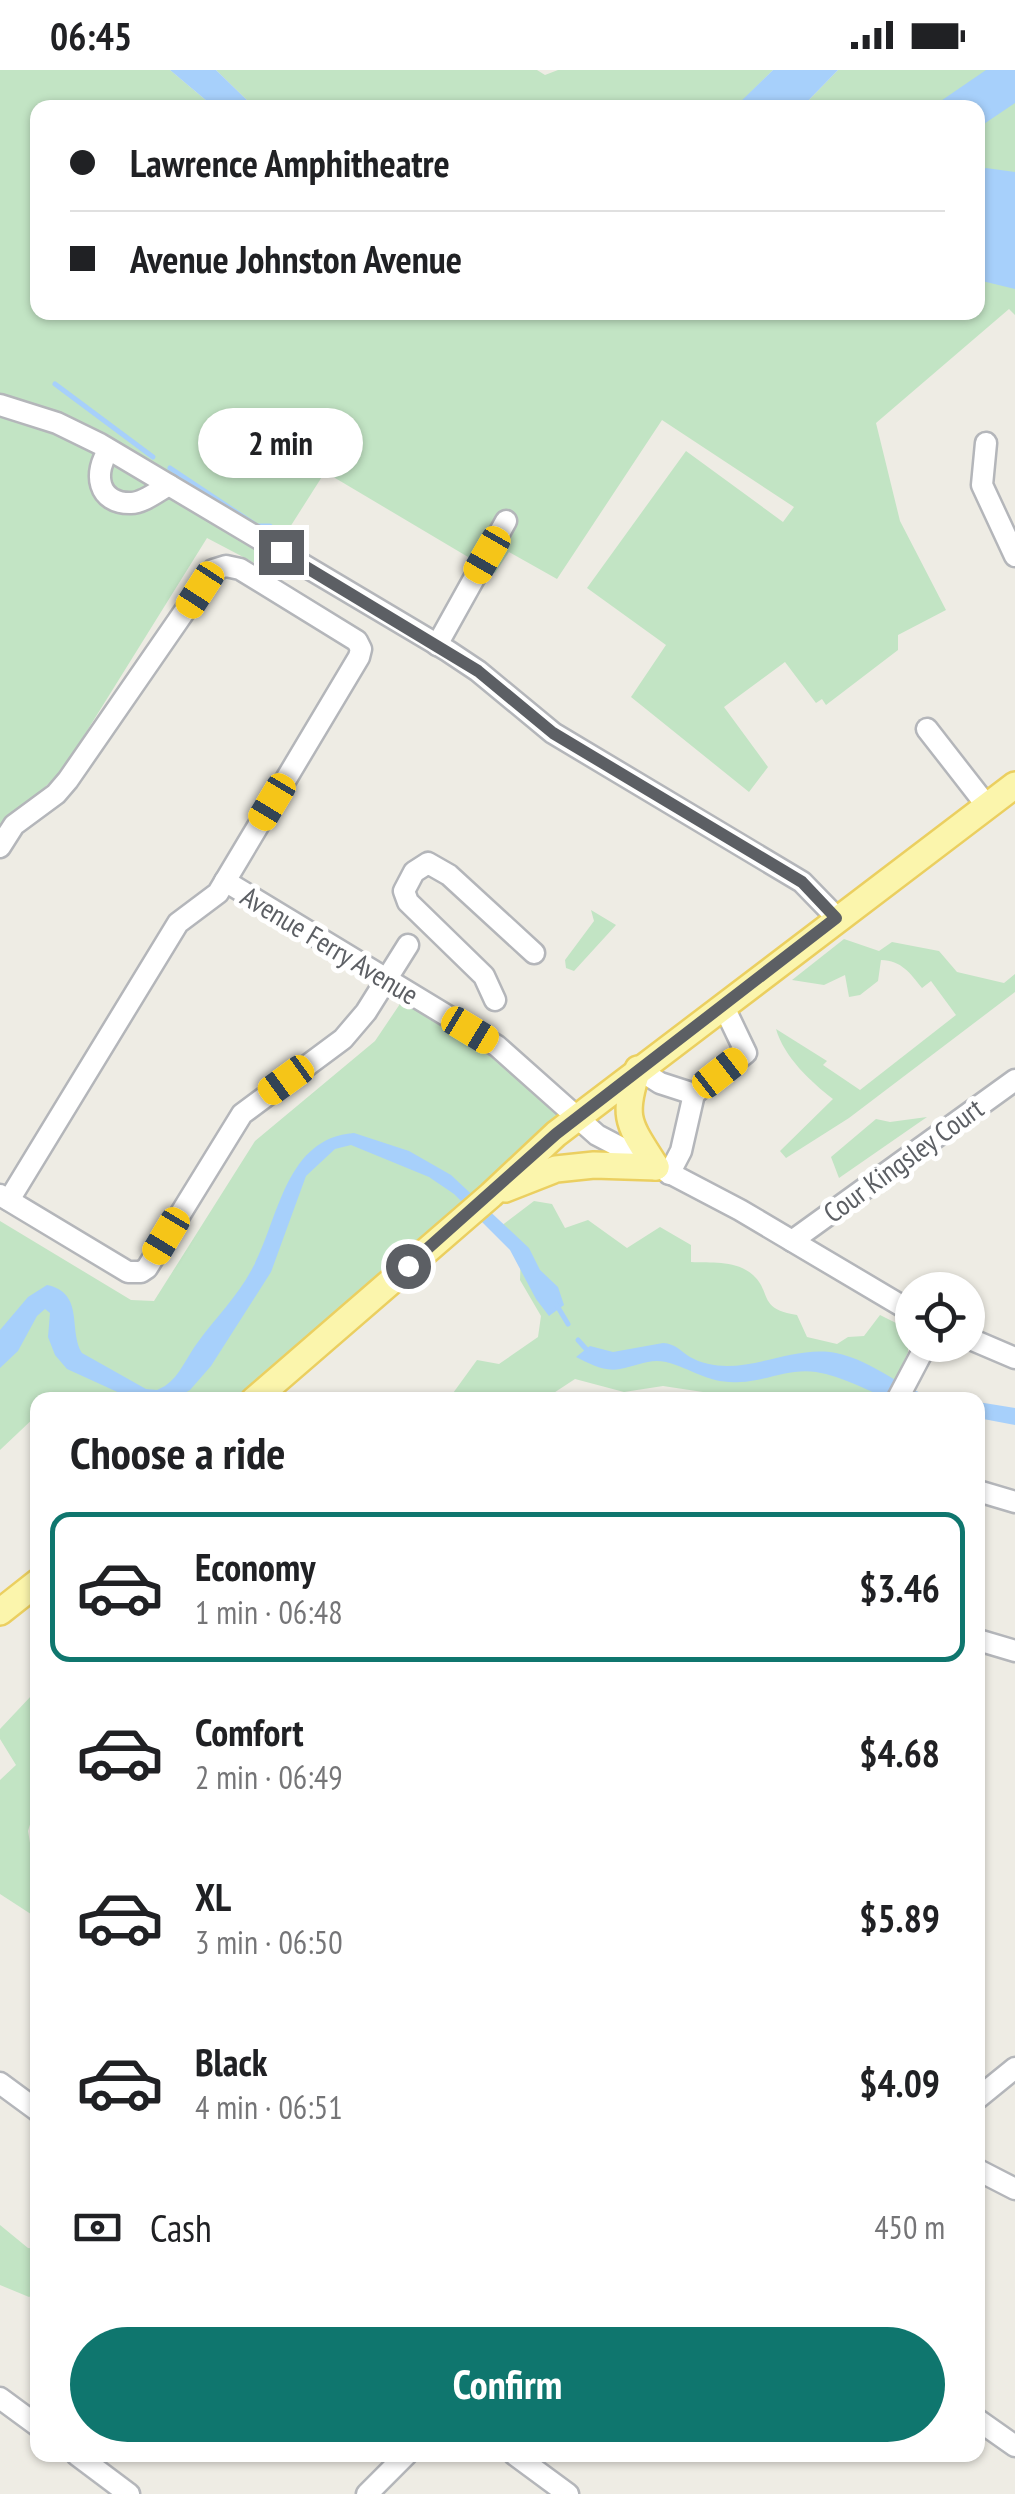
<!DOCTYPE html>
<html lang="en">
<head>
<meta charset="utf-8">
<style>
  body { margin:0; font-family:"PT Sans Narrow",sans-serif; background:#f6f6f6; color:#202124; height:100vh; display:flex; flex-direction:column; font-size:38px; white-space:nowrap }
  * { box-sizing:border-box; margin:0 }
  p { font-size:32px; color:#757577 }
  .icon { flex:none; width:55px; height:55px; fill:none; stroke:currentColor; stroke-width:2; stroke-linecap:round; stroke-linejoin:round }
  .map { position:relative; flex:1; overflow:hidden }
  .drawer { position:absolute; left:30px; top:1322px; width:955px; height:1070px; display:flex; flex-direction:column; background:#fff; border-radius:20px; box-shadow:0 2px 8px #0004 }
  .drawer>* { flex:none }
  .hud { position:absolute; left:30px; top:30px; width:955px; height:220px; border-radius:20px; box-shadow:0 2px 8px #0004; display:grid; align-content:center; height:220px; padding:0 40px; background:#fff }
  .fabs { position:absolute; left:895px; top:1202px; display:grid; gap:20px }
  .fabs a { display:grid; place-items:center; width:90px; height:90px; border-radius:50%; background:#fff; box-shadow:0 2px 8px #0004; font-size:50px }
  .end { position:absolute; width:45px; height:45px; margin:-22px; border:12px solid #5c5f64; background:#fff; box-shadow:0 0 0 5px #fff }
  .from { border-radius:50% }
  .bubble { position:absolute; height:70px; border-radius:35px; background:#fff; box-shadow:0 2px 8px #0004; font-size:32px; font-weight:600; line-height:70px; text-align:center }
  .car { position:absolute; width:30px; height:60px; margin:-30px -15px; border-radius:12px; box-shadow:0 0 8px 2px #0007; background:linear-gradient(#f5c518 24%,#345 0 40%,#f5c518 0 76%,#345 0 86%,#f5c518 0) }
  .hud b { display:flex; align-items:center; gap:35px; height:95px; font-size:38px }
  .hud b+b { border-top:2px solid #e0e0e0 }
  .hud i { width:25px; height:25px; background:#202124 }
  ul { padding:0; list-style:none }
  li { display:flex; align-items:center; gap:30px; height:150px; margin:0 20px 15px; padding:0 20px; border:5px solid transparent; border-radius:20px }
  li div { flex:1 }
  li b { display:block; font-size:38px }
  li em { font-style:normal; font-weight:600 }
  li.active { border-color:#0f766e }
  li>.icon { width:90px; height:90px; stroke-width:1.5 }
  h2 { padding:0 40px; font-size:45px; line-height:120px }
  .pay { display:flex; align-items:center; gap:25px; height:110px; padding:0 40px; font-size:38px }
  .pay p { margin-inline-start:auto }
  .action { display:flex; gap:20px; margin-top:auto; padding:20px 40px }
  .action a { flex:1; height:115px; border-radius:60px; background:#0f766e; color:#fff; font-size:40px; font-weight:600; line-height:115px; text-align:center }
  .status { display:flex; justify-content:space-between; align-items:center; height:70px; padding:0 50px; background:#fff; direction:ltr }
  .status svg { height:28px; fill:currentColor }
  .map>svg:first-child { display:block }
  .green { fill:#c2e4c4 }
  .water { fill:#a7d0fb }
  .lines { fill:none; stroke-linecap:round; stroke-linejoin:round }
  .stream { stroke:#a7d0fb; stroke-width:5 }
  .minor-casing { stroke:#b4b6ba; stroke-width:25 }
  .major-casing { stroke:#ebcf60; stroke-width:30 }
  .minor { stroke:#fff; stroke-width:20 }
  .major { stroke:#fbf5ac; stroke-width:25 }
  .route { stroke:#5c5f64; stroke-width:12 }
  .labels { text-anchor:middle; dominant-baseline:central; stroke-width:10; stroke-linejoin:round; paint-order:stroke }
  .street-label { font-size:28px; fill:#5c5f64; stroke:#fff }
</style>
</head>
<body>
<div class="status"><b>06:45</b><svg viewBox="0 0 49 12"><path d="M0 12V9h3v3zM5 12V6h3v6zM10 12V3h3v9zM15 12V0h3v12zM26 1h20v11H26zM47 4h2v5h-2z"/></svg></div>
<div class="map">
<svg width="1015" height="2424" viewBox="0 0 1015 2424">
  <rect width="100%" height="100%" fill="#eeece4"/>
  <g class="green">
    <path d="M0,0h170l44,37 -176,1v204h940v-204l-176,-1 36,-37h177v245l-6,-6 -133,114 24,98 46,89 -48,25v15l-72,55 -4,-6 -6,4 -31,-41 -61,45 44,60 -19,25 -118,-95 35,-52 -79,-57 99,-137 97,71 11,-15 -132,-87 -105,159 -48,-27 -14,21 -170,-101 -61,96 -57,-30 -145,233 -62,58z"/>
    <path d="M216,0h321l8,5 13,-5h215l-38,38 -481,-1z"/>
    <path d="M591,840l25,15 -42,46 -8,-3 -1,-8 29,-39z"/>
    <path d="M844,869l35,12 13,-9 47,9 18,21 47,11 11,-9v18l-166,126 -63,40 -6,-7 53,-52c-22,-17 -49,-42 -57,-70l51,32 -4,4 37,25 96,-75 -25,-34 -9,7c-13,-16 -20,-27 -41,-28l-3,21 -18,14 -11,2 -4,-22 -21,10 -32,-5z"/>
    <path d="M408,922l169,125 -323,283h-216l-1,15 -37,35v-229l131,79 23,1 101,-160 120,-100z"/>
    <path d="M927,1047l-88,61 -8,-21 45,-38 14,3z"/>
    <path d="M534,1131l18,3 13,24 23,-8 39,28 33,-21 31,18v17c21,1 45,-2 62,13 19,17 4,34 44,40l10,22 30,7 11,-7 16,-1 16,-21 28,14v23l-22,48h-130l-93,-14 -39,6 -49,-13 -32,21h-95l29,-40 22,4 39,-27 3,-21 -21,-36 1,-29 -24,-22z"/>
    <path d="M32,1625l6,3 -1,104 -9,29 9,53v34l-37,-24v-114l16,-15 -16,-26v-10z"/>
    <path d="M0,2155l28,23 9,1v44l-8,4 -29,-12z"/>
  </g>
  <g class="water">
    <path d="M170,0h46l38,37h-40z"/>
    <path d="M773,0h65l-36,37h-67z"/>
    <path d="M986,0h29v33l-37,25v-20l-46,-1z"/>
    <path d="M986,98l29,4v117l-37,-9v-109z"/>
    <path d="M354,1063l55,18 42,24 78,73 11,22 18,17 6,18 -15,11 -13,-17 -26,-49 -56,-56 -25,-17 -78,-32 -16,4 -29,27 -35,96 -60,94 -21,24 -14,8 -41,2 -68,-31 -12,-14 -7,-18 2,-24 -5,-4 -8,7 -19,35 -18,17v-38l28,-33 19,-12c38,8 21,45 35,68l64,36 11,1 8,-4c15,-10 22,-30 33,-44 18,-25 41,-47 55,-75 26,-48 32,-129 101,-134z"/>
    <path d="M663,1273c13,1 16,7 27,14 10,6 25,9 37,9 36,0 73,-20 109,-13 39,8 68,39 107,47 -17,0 -39,4 -54,-2 -25,-8 -46,-22 -73,-26 -26,-4 -50,9 -76,10 -32,2 -47,-13 -74,-20 -16,-4 -30,4 -46,7 -16,3 -30,-5 -44,-12l14,-11 23,6z"/>
    <path d="M978,1332l37,6v17l-37,-7z"/>
  </g>
  <g class="lines">
    <g class="stream">
      <path d="M55,314l98,73"/>
      <path d="M170,398l87,58h13"/>
      <path d="M556,1234l12,20"/>
      <path d="M578,1270l9,10"/>
    </g>
    <defs>
      <g id="minor">
        <path d="M0,335l57,18 43,21 348,207 30,20 75,62 249,149 35,36"/>
        <path d="M986,373l-4,42 33,71"/>
        <path d="M109,380c-16,22 -12,54 22,53 12,0 27,-12 38,-18"/>
        <path d="M437,575l69,-124"/>
        <path d="M927,659l60,77"/>
        <path d="M0,777l14,-22 42,-31 12,-14 145,-210 13,-4 14,3 117,72 4,8 -2,8 -141,236 -40,30 -169,277"/>
        <path d="M225,811l272,165 100,89 143,75 172,102"/>
        <path d="M495,930l-11,-24 -76,-74 -4,-11 10,-19 14,-9 21,12 85,78"/>
        <path d="M638,999l22,14 34,11 -13,57 -12,23"/>
        <path d="M694,1024l52,-41 -23,-48"/>
        <path d="M0,1125l128,77h13l6,-4 95,-154 101,-75 23,-27 42,-67"/>
        <path d="M792,1171l223,-161"/>
        <path d="M968,1268l47,20"/>
        <path d="M897,1330l29,-55"/>
        <path d="M978,1421l37,11"/>
        <path d="M978,1570l37,11"/>
        <path d="M0,2013l38,28"/>
        <path d="M978,2028l37,-30"/>
        <path d="M978,2100l37,19"/>
        <path d="M0,2328l38,28"/>
        <path d="M978,2350l37,26"/>
        <path d="M77,2385l52,39"/>
        <path d="M515,2385l53,39"/>
        <path d="M367,2424l39,-39"/>
      </g>
      <g id="major">
        <path d="M638,999c-17,50 -9,55 18,98"/>
        <path d="M505,1119l51,-20 38,-4 62,2"/>
        <path d="M254,1330l237,-205 65,-61 459,-349"/>
        <path d="M0,1542l38,-30"/>
      </g>
    </defs>
    <use href="#minor" class="minor-casing"/>
    <use href="#major" class="major-casing"/>
    <use href="#minor" class="minor"/>
    <use href="#major" class="major"/>
  </g>
  <g class="lines">
    <path class="route" d="M281,482l197,119 75,62 249,149 34,36 -280,216 -148,132"/>
  </g>
  <g class="labels">
    <g class="street-label">
      <text transform="translate(330 875) rotate(31)">Avenue Ferry Avenue</text>
      <text transform="translate(903 1090) rotate(-36)">Cour Kingsley Court</text>
    </g>
  </g>
</svg>
<div class="fabs">
<a><svg class="icon" aria-label="locate" viewBox="0 0 24 24"><circle cx="12" cy="12" r="6"/><path d="M12 2v4M12 18v4M2 12h4M18 12h4"/></svg></a>
</div>
<i class="end from" style="left:408px;top:1196px"></i>
<i class="end" style="left:281px;top:482px"></i>
<div class="bubble" style="left:198px;top:338px;width:165px">2 min</div>
<i class="car" style="left:487px;top:485px;rotate:210deg"></i>
<i class="car" style="left:200px;top:520px;rotate:213deg"></i>
<i class="car" style="left:272px;top:732px;rotate:211deg"></i>
<i class="car" style="left:470px;top:960px;rotate:121deg"></i>
<i class="car" style="left:720px;top:1003px;rotate:52deg"></i>
<i class="car" style="left:286px;top:1010px;rotate:234deg"></i>
<i class="car" style="left:166px;top:1166px;rotate:211deg"></i>
<div class="hud">
<b><i class="from"></i>Lawrence Amphitheatre</b>
<b><i></i>Avenue Johnston Avenue</b>
</div>
<section class="drawer">
<h2>Choose a ride</h2>
<ul>
<li class="active"><svg class="icon" aria-label="car" viewBox="0 0 24 24"><path d="M5 17H2v-5l4-1 3-4h7l3 4 3 1v5h-3M9 17h6M6 11h13"/><circle cx="7" cy="17" r="2"/><circle cx="17" cy="17" r="2"/></svg><div><b>Economy</b><p>1 min · 06:48</p></div><em>$3.46</em></li>
<li><svg class="icon" aria-label="car" viewBox="0 0 24 24"><path d="M5 17H2v-5l4-1 3-4h7l3 4 3 1v5h-3M9 17h6M6 11h13"/><circle cx="7" cy="17" r="2"/><circle cx="17" cy="17" r="2"/></svg><div><b>Comfort</b><p>2 min · 06:49</p></div><em>$4.68</em></li>
<li><svg class="icon" aria-label="car" viewBox="0 0 24 24"><path d="M5 17H2v-5l4-1 3-4h7l3 4 3 1v5h-3M9 17h6M6 11h13"/><circle cx="7" cy="17" r="2"/><circle cx="17" cy="17" r="2"/></svg><div><b>XL</b><p>3 min · 06:50</p></div><em>$5.89</em></li>
<li><svg class="icon" aria-label="car" viewBox="0 0 24 24"><path d="M5 17H2v-5l4-1 3-4h7l3 4 3 1v5h-3M9 17h6M6 11h13"/><circle cx="7" cy="17" r="2"/><circle cx="17" cy="17" r="2"/></svg><div><b>Black</b><p>4 min · 06:51</p></div><em>$4.09</em></li>
</ul>
<div class="pay"><svg class="icon" aria-label="cash" viewBox="0 0 24 24"><path d="M3 7h18v10H3z"/><circle cx="12" cy="12" r="2"/></svg>Cash<p>450 m</p></div>
<div class="action"><a>Confirm</a></div>
</section>
</div>
</body>
</html>
